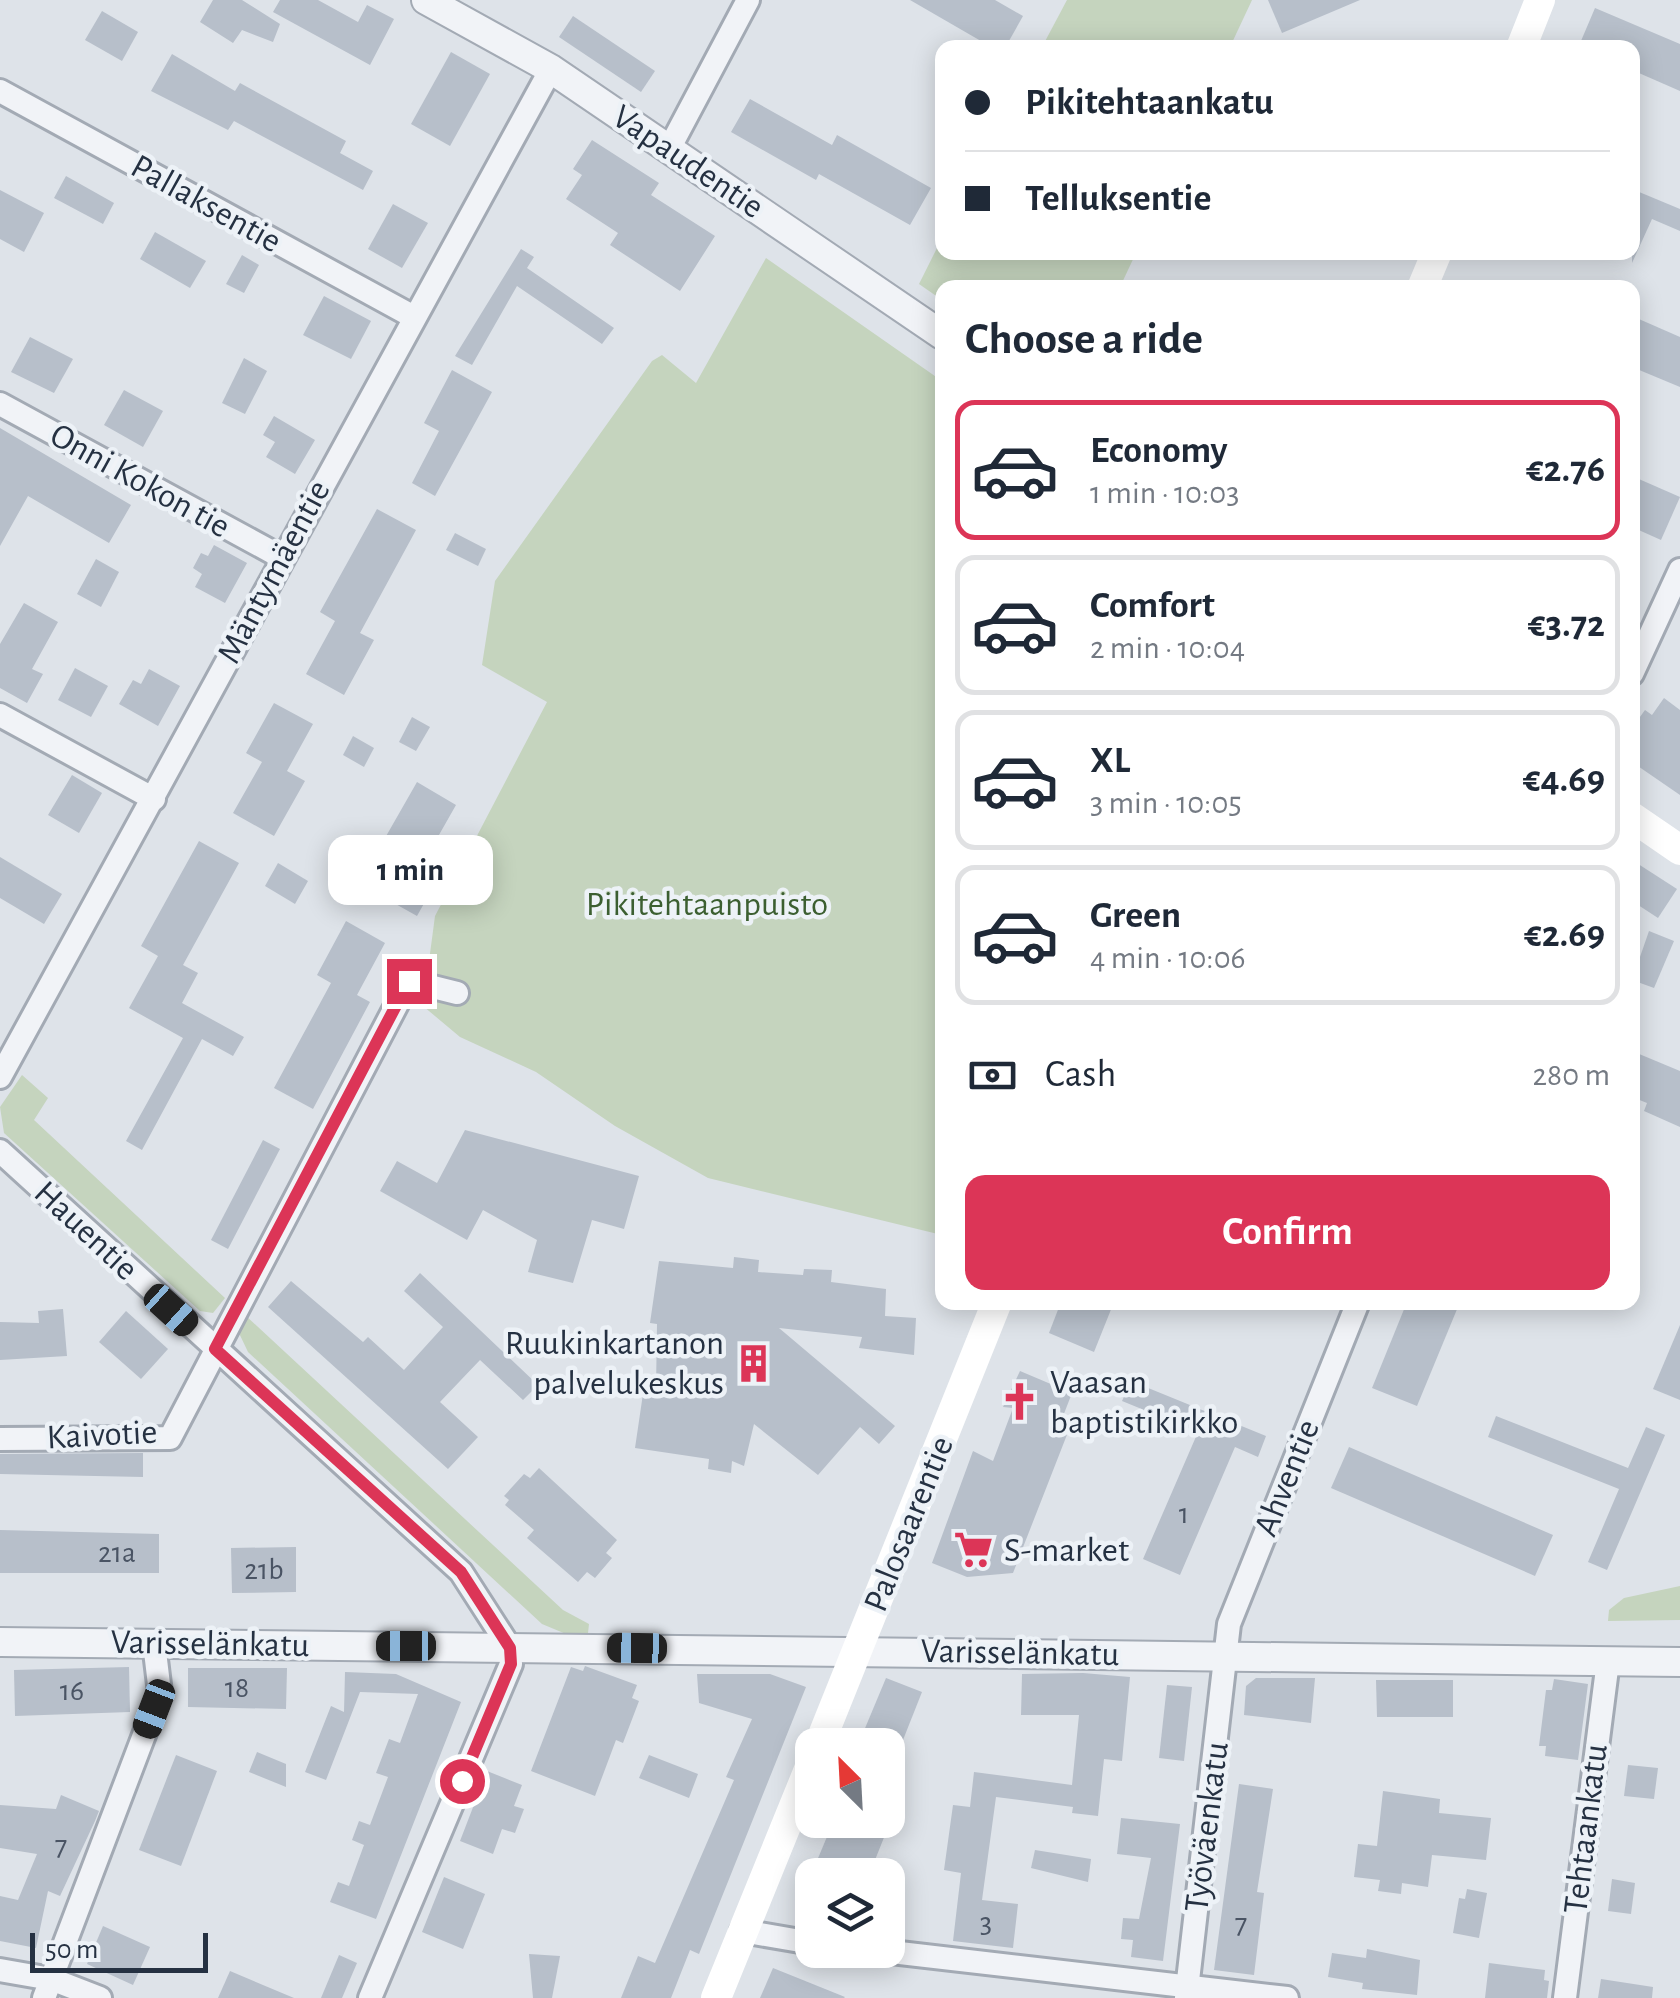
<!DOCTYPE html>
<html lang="en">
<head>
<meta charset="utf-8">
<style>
  body { margin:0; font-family:"Alegreya Sans",sans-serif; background:#f2f2f3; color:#1f2937; height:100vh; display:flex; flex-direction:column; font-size:38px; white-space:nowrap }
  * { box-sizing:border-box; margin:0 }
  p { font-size:32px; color:#747a83 }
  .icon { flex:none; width:55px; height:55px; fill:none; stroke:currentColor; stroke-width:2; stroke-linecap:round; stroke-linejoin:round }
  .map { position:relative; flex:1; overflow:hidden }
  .details { position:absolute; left:935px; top:280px; width:705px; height:1030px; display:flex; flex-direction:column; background:#fff; border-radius:20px; box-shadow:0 5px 25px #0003 }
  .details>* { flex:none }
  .banner { position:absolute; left:935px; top:40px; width:705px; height:220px; border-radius:20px; box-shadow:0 5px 25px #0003; display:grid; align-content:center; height:220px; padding:0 30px; background:#fff }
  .needle { width:65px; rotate:336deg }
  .fabs { position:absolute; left:795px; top:1728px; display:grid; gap:20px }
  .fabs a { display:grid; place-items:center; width:110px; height:110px; border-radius:20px; background:#fff; box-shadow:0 5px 25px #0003; font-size:50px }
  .scale { position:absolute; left:30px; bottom:25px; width:178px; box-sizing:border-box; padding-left:10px; border:5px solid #253142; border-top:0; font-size:28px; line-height:35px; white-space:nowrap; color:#253142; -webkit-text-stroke:8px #edf2f7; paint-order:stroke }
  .end { position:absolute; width:45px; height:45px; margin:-22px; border:12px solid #dc3557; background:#fff; box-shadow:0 0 0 5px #fff }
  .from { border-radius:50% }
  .bubble { position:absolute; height:70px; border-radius:20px; background:#fff; box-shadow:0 5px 25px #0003; font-size:32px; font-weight:700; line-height:70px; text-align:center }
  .car { position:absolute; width:30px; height:60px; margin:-30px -15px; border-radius:12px; box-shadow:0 0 8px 2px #0007; background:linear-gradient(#222 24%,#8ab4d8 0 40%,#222 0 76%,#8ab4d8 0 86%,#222 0) }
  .banner b { display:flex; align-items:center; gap:35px; height:95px; font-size:38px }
  .banner b+b { border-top:2px solid #e0e1e3 }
  .banner i { width:25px; height:25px; background:#1f2937 }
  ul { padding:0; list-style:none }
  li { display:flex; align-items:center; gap:30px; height:140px; margin:0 20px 15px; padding:0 10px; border:5px solid #e0e1e3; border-radius:20px }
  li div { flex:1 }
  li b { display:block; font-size:38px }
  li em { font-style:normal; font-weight:700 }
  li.on { border-color:#dc3557 }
  li>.icon { width:90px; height:90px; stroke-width:1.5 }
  h2 { padding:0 30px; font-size:45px; line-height:120px }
  .pay { display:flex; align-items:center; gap:25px; height:110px; padding:0 30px; font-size:38px }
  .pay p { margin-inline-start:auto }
  .primary-button { display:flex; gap:20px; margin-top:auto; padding:20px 30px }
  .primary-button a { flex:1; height:115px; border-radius:20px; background:#dc3557; color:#fff; font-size:40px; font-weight:700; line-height:115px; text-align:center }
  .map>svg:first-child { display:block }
  .green { fill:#c5d4be }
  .building { fill:#b7bfca }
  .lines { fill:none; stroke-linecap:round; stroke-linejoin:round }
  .minor-casing { stroke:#a3aab4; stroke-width:28 }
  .tertiary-casing { stroke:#a3aab4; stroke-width:32 }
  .minor { stroke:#f1f3f7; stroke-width:22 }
  .tertiary { stroke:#f1f3f7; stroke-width:28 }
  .secondary { stroke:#fff; stroke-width:30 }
  .route { stroke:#dc3557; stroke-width:12 }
  .labels { text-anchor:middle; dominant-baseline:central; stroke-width:9; stroke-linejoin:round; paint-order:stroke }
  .number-label { font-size:30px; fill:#4a5464 }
  .street-label { font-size:35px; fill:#253142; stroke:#edf2f7 }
  .park-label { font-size:35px; fill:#3c5f31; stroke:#edf2f7 }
  .poi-label { font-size:35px; fill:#253142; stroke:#edf2f7; text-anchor:start }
</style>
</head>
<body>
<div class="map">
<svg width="1680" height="1998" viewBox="0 0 1680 1998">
  <rect width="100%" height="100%" fill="#dee3e9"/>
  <g class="green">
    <path d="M1067,0h185l-22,47h-188z"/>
    <path d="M942,238v14l194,1 -16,34 -178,1v12l-23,-16z"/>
    <path d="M766,258l176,123v854l-234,-57 -93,-52 -79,-54 -76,-35 -37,-31 12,-90 112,-214 -65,-37 13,-84 157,-220 10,-6 34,28z"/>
    <path d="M22,1075l26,23 -14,22 191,178 -12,15 -13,-2 -196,-178 -4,-26z"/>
    <path d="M244,1314l319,296 26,14 -1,9 -22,1 -24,-10 -294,-272 -10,-21z"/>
    <path d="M1680,1586v34l-72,1 1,-11 15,-12z"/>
  </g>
  <g class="building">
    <path d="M213,0h29l38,24 -7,18 -31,-12 -9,13 -33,-21z"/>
    <path d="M280,0h38l40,22 9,-17 27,14 -24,46 -97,-53z"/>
    <path d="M910,0h85l28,16 -18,32h-12z"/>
    <path d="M1268,0h92l-78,33z"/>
    <path d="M1595,8l85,36v47l-48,-21v-22h-54z"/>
    <path d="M102,11l36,21 -16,29 -37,-21z"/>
    <path d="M573,16l82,55 -14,21 -82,-55z"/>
    <path d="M451,52l39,22 -40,72 -39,-22z"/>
    <path d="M172,54l63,37 5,-8 106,58 -6,12 33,18 -10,19 -129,-69 -6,9 -77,-39z"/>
    <path d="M750,99l82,46 5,-10 94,53 -21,37 -91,-51 -3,6 -85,-48z"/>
    <path d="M592,140l67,43 -8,12 64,41 -35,55 -70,-46 8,-12 -52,-34 16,-24 -9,-6z"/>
    <path d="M66,176l48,27 -11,21 -49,-26z"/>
    <path d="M1632,189l48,20v22l-28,-12 -20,44z"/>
    <path d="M0,190l44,23 -20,39 -24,-13z"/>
    <path d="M393,204l35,19 -26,45 -34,-19z"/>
    <path d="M155,232l51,29 -16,27 -50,-29z"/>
    <path d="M521,249l13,8 -7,11 87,60 -12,16 -85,-58 -45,79 -17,-9z"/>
    <path d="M242,255l17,10 -15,28 -18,-9z"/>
    <path d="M324,296l47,25 -20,38 -48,-24z"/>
    <path d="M1632,316l48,21v50l-48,-20z"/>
    <path d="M30,337l43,22 -19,34 -43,-21z"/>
    <path d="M244,358l23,13 -22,43 -23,-11z"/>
    <path d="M452,370l40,22 -57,104 -23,-13 27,-52 -15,-8z"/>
    <path d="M124,390l39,21 -20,36 -39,-22z"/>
    <path d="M274,416l41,24 -20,34 -29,-17 9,-15 -12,-7z"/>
    <path d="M0,428l131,77 -22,38 -81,-47 -28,50z"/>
    <path d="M1632,476l48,21 -19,43 -29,-13z"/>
    <path d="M377,509l39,21 -56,103 14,7 -30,55 -38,-21 29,-53 -15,-9z"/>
    <path d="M455,533l31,16 -8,17 -32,-16z"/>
    <path d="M214,545l33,18 -22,40 -30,-16 7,-13 -9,-6 8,-15 7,3z"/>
    <path d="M96,559l23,13 -18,35 -24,-13z"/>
    <path d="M24,603l34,19 -26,47 11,5 -16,29 -27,-15v-44z"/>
    <path d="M75,668l33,18 -17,31 -33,-17z"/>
    <path d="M149,669l31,17 -22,40 -39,-22 14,-24 8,4z"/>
    <path d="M1664,698l16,12v85l-48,-33v-34l13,-18 7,5z"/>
    <path d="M274,703l39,21 -26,47 18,10 -31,55 -41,-23 29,-51 -16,-9z"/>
    <path d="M412,717l18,10 -14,24 -17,-9z"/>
    <path d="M353,736l21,12 -10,19 -21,-12z"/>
    <path d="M72,775l30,18 -23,40 -31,-18z"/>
    <path d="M417,782l39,23 -29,51 18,10 -28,50 -41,-23 25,-46 -16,-9z"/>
    <path d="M199,841l40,22 -56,102 15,8 -16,30 62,34 -11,19 -31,-17 -60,111 -16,-9 57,-103 -54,-30 29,-52 -17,-10z"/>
    <path d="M0,857l62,37 -18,30 -44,-26z"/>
    <path d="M1632,860l45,29 -19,29 -26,-17z"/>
    <path d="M278,863l30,18 -13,23 -30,-18z"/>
    <path d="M346,921l39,22 -28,52 13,7 -57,107 -39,-21 57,-105 -14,-8z"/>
    <path d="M1649,931l25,10 -20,47 -22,-8z"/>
    <path d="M1632,1051l48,20v56l-36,-16 3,-8 -15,-6z"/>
    <path d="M465,1130l174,46 -15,53 -32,-9 -19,63 -45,-11 9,-32 -54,-30 -16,30 -87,-49 17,-30 40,22z"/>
    <path d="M263,1140l17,9 -52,100 -17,-9z"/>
    <path d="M734,1257l25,3 -1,12 45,3 1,-6 28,1 -1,12 55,7 -1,27 31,2 -2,37 -55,-7 3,-11 -83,-9 116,98 -16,18 -19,-17 -42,48 -64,-51 -10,42 -12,-5 -1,12 -23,-4 1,-10 -74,-11 9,-61 12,2 1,-65 -7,-1 9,-62 74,7z"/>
    <path d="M420,1273l118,112 -15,15 -43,-40 -40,42 38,35 -30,32 -180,-162 23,-26 72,61 5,-5 36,33 39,-43 -39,-36z"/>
    <path d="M1061,1302h53l-20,50 -45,-19z"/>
    <path d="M1407,1302h53l-43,104 -45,-18z"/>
    <path d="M63,1309l4,47 -67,4v-38l39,1 -1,-12z"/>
    <path d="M126,1311l42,38 -27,30 -42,-37z"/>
    <path d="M1680,1325v75l-27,-11z"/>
    <path d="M1020,1371l52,22 -12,31 10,3 -57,146 -46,4 -35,-14 41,-112 20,10 20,-53 -10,-1z"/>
    <path d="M1131,1381l135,55 -8,21 -23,-10 -55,128 -37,-16 55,-127 -76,-31z"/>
    <path d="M1496,1416l132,52 18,-41 19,8 -58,135 -19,-8 31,-73 -131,-52z"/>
    <path d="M1349,1447l204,88 -18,41 -204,-88z"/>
    <path d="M143,1453v24l-143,-3v-20z"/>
    <path d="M539,1468l78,72 -11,13 6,5 -17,20 -8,-6 -9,10 -51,-44 7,-8 -29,-25 4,-5 -5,-4 20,-22 6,4z"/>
    <path d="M0,1530l159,4v39h-159z"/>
    <path d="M296,1547v45l-64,1 -1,-45z"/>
    <path d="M585,1666l52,19 -5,13 7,3 -16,42 -7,-3 -21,56 -64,-25 40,-104 12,4z"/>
    <path d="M129,1667l1,45 -115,4 -1,-46z"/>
    <path d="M188,1668h99l-1,41 -98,-2z"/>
    <path d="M345,1672l51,2 65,28 -85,217 -46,-17 8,-20 11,4 15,-41 -12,-5 7,-19 11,4 18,-48 -12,-4 13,-34 11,4 18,-49 -58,-2 -34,88 -21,-8 26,-66 13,6z"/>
    <path d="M1083,1673l47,4 -8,84 -18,-2 -6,57 -26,-3 1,-6 -77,-10 -14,103 36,4 -5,44 -60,-7 8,-68 -17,-3 9,-65 17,2 4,-35 98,13 7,-70h-58l1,-41z"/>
    <path d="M697,1674h73l36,13 -107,267 -9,-4 -19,48h-50l17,-42 17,7 79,-183 -8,-3 26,-58 -53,-16z"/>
    <path d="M886,1678l36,14 -21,53h-43z"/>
    <path d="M1256,1678h59l-4,45 -67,-8 2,-29z"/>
    <path d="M1554,1679l34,5 -10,76 -33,-4 1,-10h-7l7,-56h6z"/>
    <path d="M1376,1680h77v37h-76z"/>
    <path d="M1167,1685l25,2 -8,74 -25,-3z"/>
    <path d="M257,1752l29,12v23l-37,-15z"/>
    <path d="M176,1755l41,16 -36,95 -42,-16z"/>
    <path d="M649,1755l49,19 -9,24 -50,-20z"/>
    <path d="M1628,1765l30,3 -4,31 -30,-3z"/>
    <path d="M487,1771l35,14 -8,21 10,3 -9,24 -13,-4 -9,25 -33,-13z"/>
    <path d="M1239,1784l34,5 -16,103 7,1 -10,82 -40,-5z"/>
    <path d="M1383,1791l57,8 -1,14 52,5 -5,42 -54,-5 -4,32 -26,-4 -1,11 -23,-3 2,-11 -26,-3 4,-33 19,2z"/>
    <path d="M61,1795l38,16 -4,10 -35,75 -12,-5 -12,57 -36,-7v-45l18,4 19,-46 -37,-6v-43l56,4z"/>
    <path d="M1121,1818l59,6 -17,137 -32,-4 2,-17 -12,-1 2,-21 16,1 12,-61 -34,-4z"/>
    <path d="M834,1820h57l-22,55h-58z"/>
    <path d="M1035,1850l56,9 -3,23 -57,-14z"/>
    <path d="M444,1877l41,17 -22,55 -41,-17z"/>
    <path d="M1612,1879l23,4 -4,31 -23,-3z"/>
    <path d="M1467,1889l20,4 -8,45 -26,-5 6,-35 6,1z"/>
    <path d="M103,1926l47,21 -17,38 -46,-21z"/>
    <path d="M1367,1949l53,11 -3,35 -55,-6 1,-6 -35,-6 4,-24 34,5z"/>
    <path d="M529,1954l31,2 -8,42h-19z"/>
    <path d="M339,1955l18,8 -15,35h-21z"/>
    <path d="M1489,1963l56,7 -1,10 5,1 -2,17h-62z"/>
    <path d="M773,1968l72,29 -1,1h-84z"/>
    <path d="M230,1971l64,27h-76z"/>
    <path d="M1601,1979l52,8 -1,11h-54z"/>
  </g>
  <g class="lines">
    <defs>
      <g id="minor">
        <path d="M0,91l412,225"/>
        <path d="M669,149l79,-149"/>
        <path d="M0,404l281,153"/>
        <path d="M1632,674l48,-104"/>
        <path d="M0,715l154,84"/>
        <path d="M0,1077l551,-1008"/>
        <path d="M0,1151l461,421 49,76 1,16 -141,334"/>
        <path d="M0,1439l170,-1 239,-457 48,12"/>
        <path d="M742,1931l70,12"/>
        <path d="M874,1950l413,48"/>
        <path d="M0,1970l51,9 49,19"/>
        <path d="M44,1998l116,-305 -6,-50"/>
        <path d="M1186,1998l43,-374 129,-322"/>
        <path d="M1565,1998l43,-337"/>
      </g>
      <g id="tertiary">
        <path d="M426,0l125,69 391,266"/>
        <path d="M0,1642l1680,20"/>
      </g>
    </defs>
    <use href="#minor" class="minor-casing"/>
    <use href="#tertiary" class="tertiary-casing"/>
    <use href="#minor" class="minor"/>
    <use href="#tertiary" class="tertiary"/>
    <g class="secondary">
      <path d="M1521,48l19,-48"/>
      <path d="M1422,288l15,-36"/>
      <path d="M1632,817l48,33"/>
      <path d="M819,1745l178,-443"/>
      <path d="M716,1998l96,-236"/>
    </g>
  </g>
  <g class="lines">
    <path class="route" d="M409,981l-194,368 246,223 49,76 1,16 -49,117"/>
  </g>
  <defs>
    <symbol id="building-bare" viewBox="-9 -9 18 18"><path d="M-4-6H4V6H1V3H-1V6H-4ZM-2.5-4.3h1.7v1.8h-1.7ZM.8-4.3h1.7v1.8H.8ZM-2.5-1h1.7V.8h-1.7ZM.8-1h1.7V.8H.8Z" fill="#dc3557" stroke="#edf2f7" stroke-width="2.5" paint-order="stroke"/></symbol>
    <symbol id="church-bare" viewBox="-9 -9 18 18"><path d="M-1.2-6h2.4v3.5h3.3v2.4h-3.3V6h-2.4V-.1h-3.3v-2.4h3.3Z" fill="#dc3557" stroke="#edf2f7" stroke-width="2.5" paint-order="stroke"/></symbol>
    <symbol id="supermarket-bare" viewBox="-9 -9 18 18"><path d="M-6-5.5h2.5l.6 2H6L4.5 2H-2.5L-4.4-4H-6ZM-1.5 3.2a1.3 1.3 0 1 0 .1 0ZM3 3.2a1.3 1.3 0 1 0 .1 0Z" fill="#dc3557" stroke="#edf2f7" stroke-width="2.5" paint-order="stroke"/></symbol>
  </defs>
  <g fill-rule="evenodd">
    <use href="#building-bare" x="726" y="1336" width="55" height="55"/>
    <use href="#church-bare" x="992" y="1374" width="55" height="55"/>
    <use href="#supermarket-bare" x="946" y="1522" width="55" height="55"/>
  </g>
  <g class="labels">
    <g class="number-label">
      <text x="1184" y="1514">1</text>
      <text x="117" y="1553">21a</text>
      <text x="264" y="1570">21b</text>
      <text x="237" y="1688">18</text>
      <text x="72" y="1691">16</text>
      <text x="61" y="1846">7</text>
      <text x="986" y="1923">3</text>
      <text x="1241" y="1924">7</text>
    </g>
    <g class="street-label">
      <text transform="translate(688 162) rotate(34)">Vapaudentie</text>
      <text transform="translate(206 204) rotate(29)">Pallaksentie</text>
      <text transform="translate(140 481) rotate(29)">Onni Kokon tie</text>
      <text transform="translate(274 572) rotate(-62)">Mäntymäentie</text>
      <text transform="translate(86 1231) rotate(43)">Hauentie</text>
      <text transform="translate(102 1435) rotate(-3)">Kaivotie</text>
      <text transform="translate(1287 1478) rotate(-68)">Ahventie</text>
      <text transform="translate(909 1524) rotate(-68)">Palosaarentie</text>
      <text transform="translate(210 1644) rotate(1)">Varisselänkatu</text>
      <text transform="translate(1020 1653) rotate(1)">Varisselänkatu</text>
      <text transform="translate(1207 1827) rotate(-83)">Työväenkatu</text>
      <text transform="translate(1586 1829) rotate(-83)">Tehtaankatu</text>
    </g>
    <g class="park-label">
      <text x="707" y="904">Pikitehtaanpuisto</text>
    </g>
    <g class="poi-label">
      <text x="724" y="1343" text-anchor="end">Ruukinkartanon<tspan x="724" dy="40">palvelukeskus</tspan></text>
      <text x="1050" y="1382">Vaasan<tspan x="1050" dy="40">baptistikirkko</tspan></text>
      <text x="1004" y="1550">S-market</text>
    </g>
  </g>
</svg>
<div class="fabs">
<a><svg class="needle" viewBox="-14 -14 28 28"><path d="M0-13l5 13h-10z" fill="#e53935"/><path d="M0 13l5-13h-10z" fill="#747a83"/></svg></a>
<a><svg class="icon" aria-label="layers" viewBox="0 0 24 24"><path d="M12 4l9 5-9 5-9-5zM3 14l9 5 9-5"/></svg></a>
</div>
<div class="scale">50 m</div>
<i class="end from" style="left:462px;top:1781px"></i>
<i class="end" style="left:409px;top:981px"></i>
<div class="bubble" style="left:328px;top:835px;width:165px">1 min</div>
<i class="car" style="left:171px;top:1310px;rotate:132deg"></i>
<i class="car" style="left:406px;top:1646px;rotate:270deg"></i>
<i class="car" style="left:637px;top:1648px;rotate:271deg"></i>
<i class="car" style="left:154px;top:1709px;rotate:201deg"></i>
<div class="banner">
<b><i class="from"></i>Pikitehtaankatu</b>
<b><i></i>Telluksentie</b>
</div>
<section class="details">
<h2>Choose a ride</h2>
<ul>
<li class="on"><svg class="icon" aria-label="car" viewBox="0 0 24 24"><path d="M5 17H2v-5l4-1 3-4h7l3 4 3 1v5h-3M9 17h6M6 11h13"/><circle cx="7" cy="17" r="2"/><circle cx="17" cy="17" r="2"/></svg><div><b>Economy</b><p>1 min · 10:03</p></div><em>€2.76</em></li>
<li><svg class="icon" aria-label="car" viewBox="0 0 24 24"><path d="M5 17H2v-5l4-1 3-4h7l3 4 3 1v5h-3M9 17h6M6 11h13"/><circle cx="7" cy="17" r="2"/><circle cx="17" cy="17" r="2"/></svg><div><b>Comfort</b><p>2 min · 10:04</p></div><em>€3.72</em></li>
<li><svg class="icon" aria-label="car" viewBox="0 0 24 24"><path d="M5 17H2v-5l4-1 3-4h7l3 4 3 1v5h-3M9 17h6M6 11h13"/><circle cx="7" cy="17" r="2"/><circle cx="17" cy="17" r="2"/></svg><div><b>XL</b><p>3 min · 10:05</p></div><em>€4.69</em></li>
<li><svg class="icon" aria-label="car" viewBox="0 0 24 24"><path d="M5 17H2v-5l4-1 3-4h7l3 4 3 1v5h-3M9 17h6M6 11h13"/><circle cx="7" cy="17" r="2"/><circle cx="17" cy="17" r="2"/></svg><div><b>Green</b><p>4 min · 10:06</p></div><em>€2.69</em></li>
</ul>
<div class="pay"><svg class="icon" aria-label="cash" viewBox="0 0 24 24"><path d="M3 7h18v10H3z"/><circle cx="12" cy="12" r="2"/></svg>Cash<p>280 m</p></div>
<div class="primary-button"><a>Confirm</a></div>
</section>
</div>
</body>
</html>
